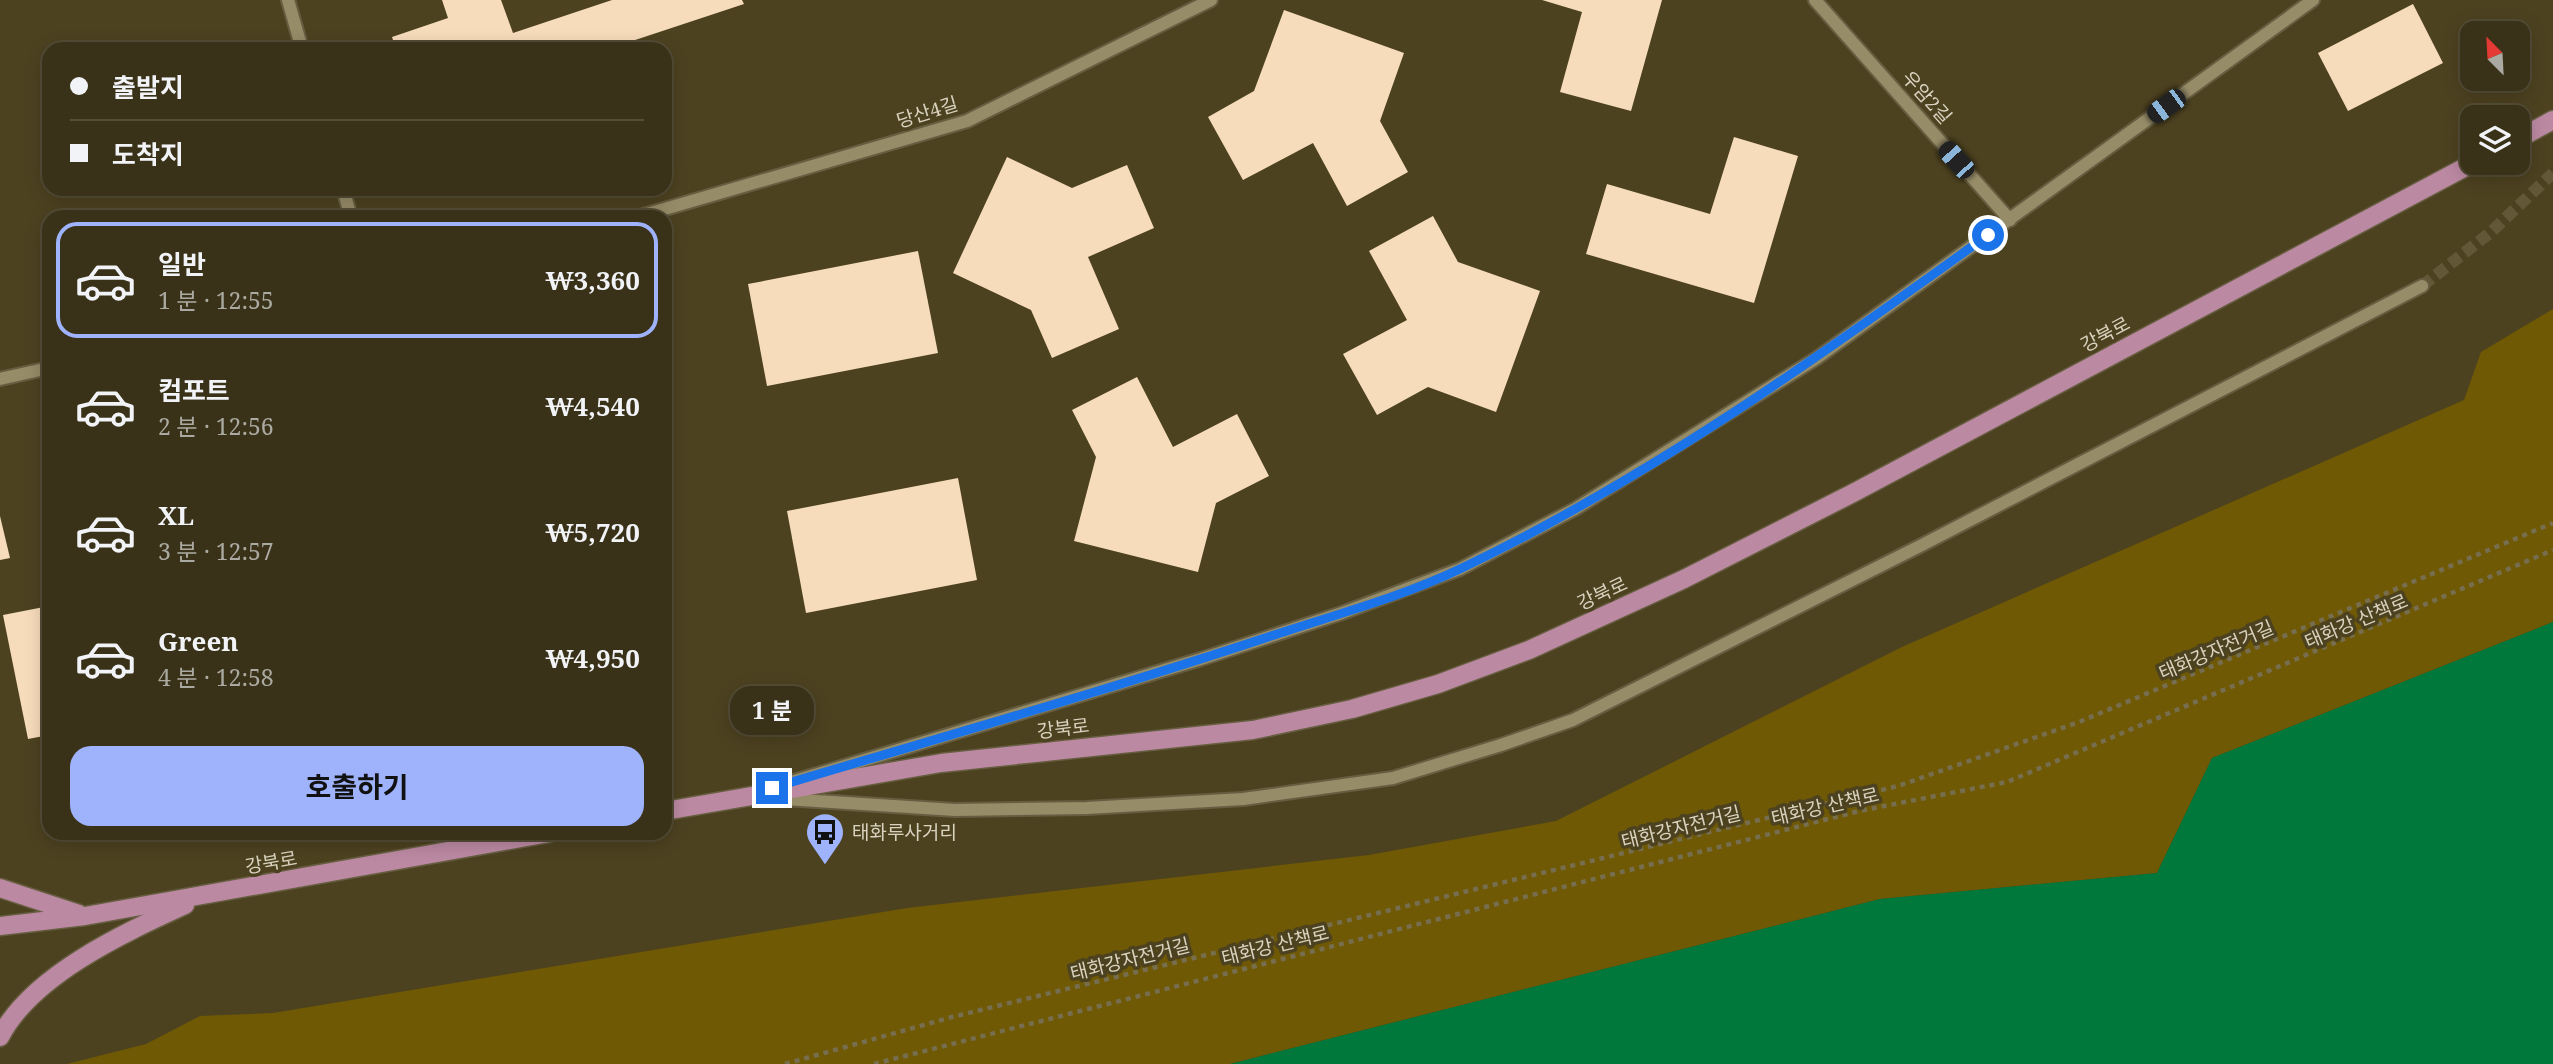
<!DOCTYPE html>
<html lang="ko">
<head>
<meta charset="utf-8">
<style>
  body { margin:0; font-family:"Noto Serif","Noto Sans KR",serif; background:#453e25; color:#f1f3f6; height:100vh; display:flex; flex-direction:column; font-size:26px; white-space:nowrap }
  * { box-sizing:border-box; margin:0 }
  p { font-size:23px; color:#abaaa2 }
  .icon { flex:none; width:38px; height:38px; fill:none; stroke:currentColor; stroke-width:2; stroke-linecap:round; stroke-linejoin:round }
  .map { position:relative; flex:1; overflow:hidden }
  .drawer { position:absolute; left:42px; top:210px; width:630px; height:630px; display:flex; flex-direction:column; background:#3a3218; border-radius:21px; box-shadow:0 4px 18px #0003,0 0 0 2px #544d37 }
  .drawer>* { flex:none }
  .top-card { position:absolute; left:42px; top:42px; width:630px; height:154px; border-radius:21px; box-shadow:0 4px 18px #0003,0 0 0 2px #544d37; display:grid; align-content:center; height:154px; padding:0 28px; background:#3a3218 }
  .needle { width:46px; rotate:336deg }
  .controls { position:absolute; left:2460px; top:21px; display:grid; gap:14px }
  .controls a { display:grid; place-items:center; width:70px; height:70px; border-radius:14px; background:#3a3218; box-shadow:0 4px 18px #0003,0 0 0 2px #544d37; font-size:35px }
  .end { position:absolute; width:32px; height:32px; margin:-16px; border:9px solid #1a73e8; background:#fff; box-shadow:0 0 0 4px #fff }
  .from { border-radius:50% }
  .bubble { position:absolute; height:49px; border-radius:21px; background:#3a3218; box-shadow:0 4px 18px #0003,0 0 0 2px #544d37; font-size:23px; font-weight:700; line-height:49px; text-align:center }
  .car { position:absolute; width:21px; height:42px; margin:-21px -10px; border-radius:9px; box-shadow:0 0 5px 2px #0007; background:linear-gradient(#222 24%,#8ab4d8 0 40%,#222 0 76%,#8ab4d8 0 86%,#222 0) }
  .top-card b { display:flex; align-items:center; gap:24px; height:66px; font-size:26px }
  .top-card b+b { border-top:2px solid #544d37 }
  .top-card i { width:18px; height:18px; background:#f1f3f6 }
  ul { padding:12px 0 0; list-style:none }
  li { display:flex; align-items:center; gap:21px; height:116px; margin:0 14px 10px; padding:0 14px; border:4px solid transparent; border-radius:21px }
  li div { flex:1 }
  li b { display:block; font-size:26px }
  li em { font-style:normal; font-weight:700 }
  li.selected { border-color:#9fb3fd }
  li>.icon { width:63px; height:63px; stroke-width:1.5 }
  .button { display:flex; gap:14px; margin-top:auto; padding:14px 28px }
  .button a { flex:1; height:80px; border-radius:21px; background:#9fb3fd; color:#111; font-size:28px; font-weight:700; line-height:80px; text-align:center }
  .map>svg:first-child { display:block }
  .green { fill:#6f5904 }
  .water { fill:#00783b }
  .building { fill:#f7dcbb }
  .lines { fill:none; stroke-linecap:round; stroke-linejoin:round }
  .minor-tunnel { stroke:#625838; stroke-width:12; stroke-dasharray:12 6; stroke-linecap:butt }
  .minor-casing { stroke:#675e41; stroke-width:16 }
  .major-casing { stroke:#675e41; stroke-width:21 }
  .path { stroke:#776e50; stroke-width:4.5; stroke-dasharray:5 5; stroke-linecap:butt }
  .minor { stroke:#978c68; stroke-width:12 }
  .major { stroke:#bc89a3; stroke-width:18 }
  .route { stroke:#1a73e8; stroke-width:9 }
  .labels { text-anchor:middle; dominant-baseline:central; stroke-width:7; stroke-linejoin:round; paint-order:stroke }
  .street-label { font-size:19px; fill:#d8d2bf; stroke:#4d4220 }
  .poi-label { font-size:19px; fill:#d8d2bf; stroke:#4d4220; text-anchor:start }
</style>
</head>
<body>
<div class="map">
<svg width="2553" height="1064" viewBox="0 0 2553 1064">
  <rect width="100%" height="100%" fill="#4d4220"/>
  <path class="green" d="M2553,309v313l-341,136 -55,115 -277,26 -650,165h-1163l79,-20 54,-28 73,-3 634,-105 462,-53 187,-34 346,-174 562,-247 17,-48z"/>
  <path class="water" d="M2553,622v442h-1323l650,-165 277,-26 55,-115z"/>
  <g class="building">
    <path d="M442,0h59l12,33 99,-33h130l2,4 -136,45h-212l-4,-12 56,-19z"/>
    <path d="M1542,0h120l-31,111 -71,-19 22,-80z"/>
    <path d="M2413,4l30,59 -95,48 -30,-58z"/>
    <path d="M1284,10l120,43 -24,68 28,51 -61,34 -34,-63 -70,37 -35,-63 46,-26z"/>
    <path d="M1734,137l64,19 -44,147 -168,-49 21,-70 103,30z"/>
    <path d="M1007,157l65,31 55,-23 27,63 -66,29 31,72 -67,29 -21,-48 -78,-37z"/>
    <path d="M1433,216l25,46 82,29 -44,121 -68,-25 -51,28 -34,-61 64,-34 -38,-69z"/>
    <path d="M918,251l20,102 -171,33 -19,-102z"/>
    <path d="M1137,377l36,70 64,-33 32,62 -53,27 -18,69 -124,-31 22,-84 -24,-47z"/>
    <path d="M958,478l19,102 -171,33 -19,-102z"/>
    <path d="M0,516l10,42 -10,2z"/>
    <path d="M49,606v129l-21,4 -25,-124z"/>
  </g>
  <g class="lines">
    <path class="minor-tunnel" d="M2422,286l69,-54 62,-59"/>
    <defs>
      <g id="minor">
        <path d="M288,0l14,49"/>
        <path d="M1815,0l195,220"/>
        <path d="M343,189l8,28"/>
        <path d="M637,217l330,-96 244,-121"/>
        <path d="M0,379l49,-11"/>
        <path d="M791,782l410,-123 141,-46 118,-44 115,-60 242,-151 496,-358"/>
        <path d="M770,798l185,12 132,-2 156,-9 150,-21 108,-33 72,-25 347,-174 502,-260"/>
      </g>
      <g id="major">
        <path d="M2518,139l35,-19"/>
        <path d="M665,811l276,-48 312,-33 99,-21 86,-25 91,-34 155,-71 171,-87 618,-329"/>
        <path d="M0,888l79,26"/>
        <path d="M0,926l85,-10 464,-83"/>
        <path d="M0,1037c32,-62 124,-104 185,-132"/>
      </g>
    </defs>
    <use href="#minor" class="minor-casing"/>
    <use href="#major" class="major-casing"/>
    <g class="path">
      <path d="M785,1064l167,-47 946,-231 181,-64 474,-199"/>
      <path d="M874,1064l985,-253 148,-29 546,-232"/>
    </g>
    <use href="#minor" class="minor"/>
    <use href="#major" class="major"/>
  </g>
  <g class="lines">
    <path class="route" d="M772,788c166,-50 334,-97 499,-152 63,-21 131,-39 191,-68 186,-89 360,-213 526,-333"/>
  </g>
  <defs>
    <symbol id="bus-pin" viewBox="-11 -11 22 30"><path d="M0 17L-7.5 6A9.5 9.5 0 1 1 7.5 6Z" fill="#9fb3fd" stroke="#4d4220"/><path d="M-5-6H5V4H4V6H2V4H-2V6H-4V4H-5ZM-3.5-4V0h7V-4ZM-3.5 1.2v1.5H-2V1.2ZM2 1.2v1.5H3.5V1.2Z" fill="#111"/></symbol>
  </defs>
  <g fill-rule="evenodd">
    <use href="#bus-pin" x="803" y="810" width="44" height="60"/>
  </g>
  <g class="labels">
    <g class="street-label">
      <text transform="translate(1927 97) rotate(48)">우암2길</text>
      <text transform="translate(927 112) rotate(-17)">당산4길</text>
      <text transform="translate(2105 334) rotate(-28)">강북로</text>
      <text transform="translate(1602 593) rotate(-25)">강북로</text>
      <text transform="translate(2356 621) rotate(-23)">태화강 산책로</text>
      <text transform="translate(2216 650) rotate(-23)">태화강자전거길</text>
      <text transform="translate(1063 728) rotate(-7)">강북로</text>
      <text transform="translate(1825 806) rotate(-13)">태화강 산책로</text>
      <text transform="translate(1681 827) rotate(-14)">태화강자전거길</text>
      <text transform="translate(271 862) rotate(-10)">강북로</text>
      <text transform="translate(1275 945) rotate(-14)">태화강 산책로</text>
      <text transform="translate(1130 959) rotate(-14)">태화강자전거길</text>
    </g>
    <g class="poi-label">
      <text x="852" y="832">태화루사거리</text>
    </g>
  </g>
</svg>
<div class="controls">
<a><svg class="needle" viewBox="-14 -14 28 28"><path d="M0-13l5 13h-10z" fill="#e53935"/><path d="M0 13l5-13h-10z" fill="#abaaa2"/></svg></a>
<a><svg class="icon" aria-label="layers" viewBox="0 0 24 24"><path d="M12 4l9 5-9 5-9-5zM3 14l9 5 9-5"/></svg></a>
</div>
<i class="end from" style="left:1988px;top:235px"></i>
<i class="end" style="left:772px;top:788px"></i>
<div class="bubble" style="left:730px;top:686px;width:84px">1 분</div>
<i class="car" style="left:2166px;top:106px;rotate:234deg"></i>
<i class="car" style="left:1956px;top:160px;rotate:318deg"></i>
<div class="top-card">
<b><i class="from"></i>출발지</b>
<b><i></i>도착지</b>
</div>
<section class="drawer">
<ul>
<li class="selected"><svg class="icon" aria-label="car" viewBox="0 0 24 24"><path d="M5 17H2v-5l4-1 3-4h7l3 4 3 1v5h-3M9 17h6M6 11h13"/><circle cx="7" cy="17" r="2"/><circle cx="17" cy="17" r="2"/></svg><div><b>일반</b><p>1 분 · 12:55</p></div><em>₩3,360</em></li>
<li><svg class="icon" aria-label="car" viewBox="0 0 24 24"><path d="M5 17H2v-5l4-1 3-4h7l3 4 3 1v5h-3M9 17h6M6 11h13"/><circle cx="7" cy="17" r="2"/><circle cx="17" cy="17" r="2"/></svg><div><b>컴포트</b><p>2 분 · 12:56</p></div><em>₩4,540</em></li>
<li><svg class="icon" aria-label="car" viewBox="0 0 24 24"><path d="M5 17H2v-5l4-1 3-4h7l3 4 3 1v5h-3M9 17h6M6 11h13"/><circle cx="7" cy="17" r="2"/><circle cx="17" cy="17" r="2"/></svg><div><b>XL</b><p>3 분 · 12:57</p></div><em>₩5,720</em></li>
<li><svg class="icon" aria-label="car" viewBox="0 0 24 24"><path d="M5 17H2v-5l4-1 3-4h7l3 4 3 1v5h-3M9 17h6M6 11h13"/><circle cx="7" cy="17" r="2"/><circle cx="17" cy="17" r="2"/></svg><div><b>Green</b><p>4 분 · 12:58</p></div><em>₩4,950</em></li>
</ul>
<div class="button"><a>호출하기</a></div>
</section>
</div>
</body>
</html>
